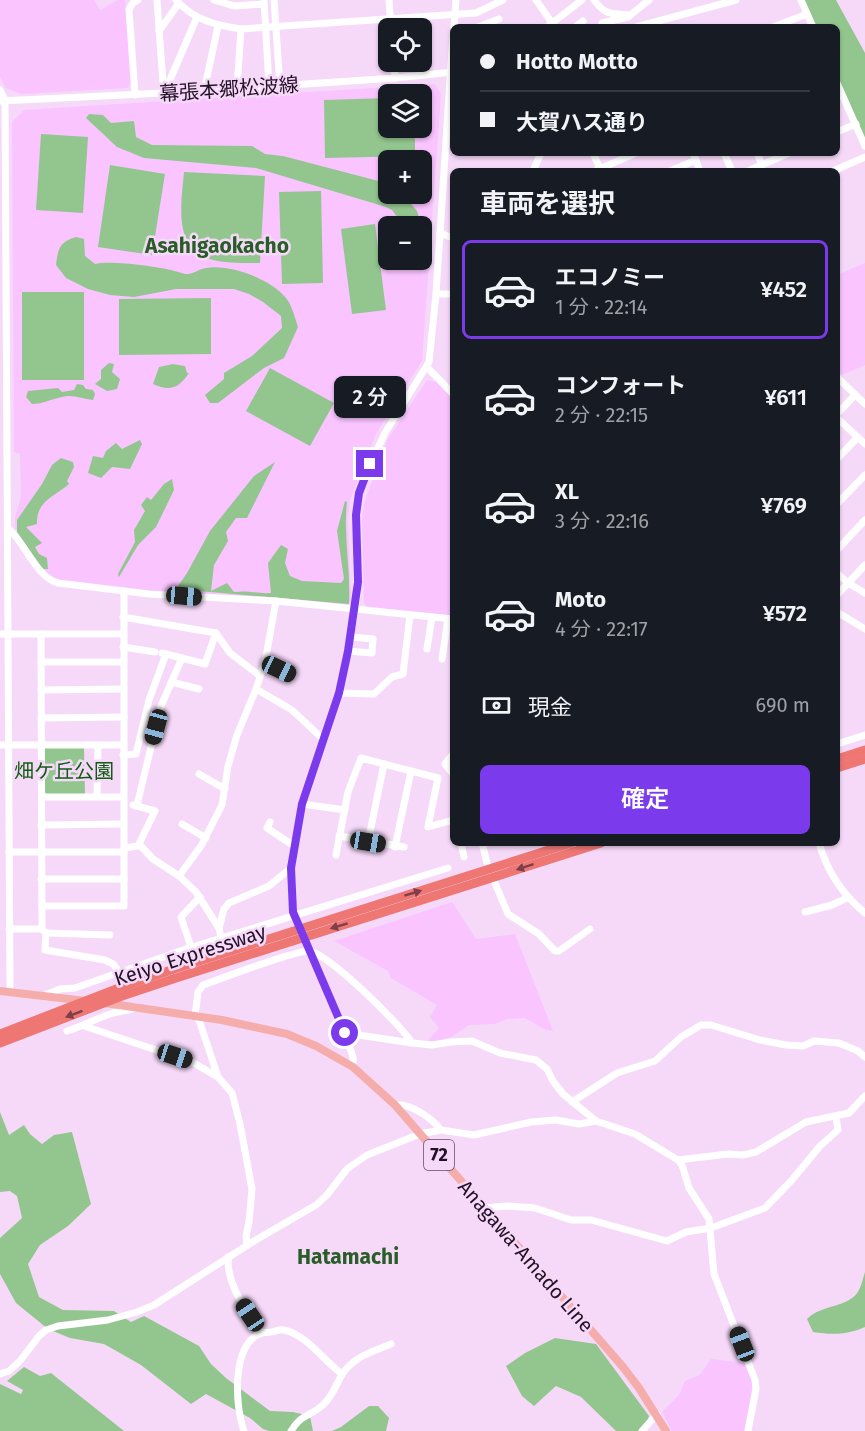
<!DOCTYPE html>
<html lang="ja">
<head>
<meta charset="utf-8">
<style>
  body { margin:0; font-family:"Fira Sans","Noto Sans JP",sans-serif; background:#20242c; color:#f1f3f6; height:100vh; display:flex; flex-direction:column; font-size:22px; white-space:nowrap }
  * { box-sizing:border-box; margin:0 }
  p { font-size:20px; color:#9ea1a6 }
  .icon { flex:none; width:33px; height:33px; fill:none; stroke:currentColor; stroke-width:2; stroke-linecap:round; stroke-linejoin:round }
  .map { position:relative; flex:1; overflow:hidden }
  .panel { position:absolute; left:450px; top:168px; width:390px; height:678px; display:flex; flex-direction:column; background:#171b24; border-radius:9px; box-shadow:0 2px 4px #0004 }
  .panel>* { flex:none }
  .banner { position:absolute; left:450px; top:24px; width:390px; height:132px; border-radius:9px; box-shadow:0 2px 4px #0004; display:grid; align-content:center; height:132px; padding:0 30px; background:#171b24 }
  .buttons { position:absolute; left:378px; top:18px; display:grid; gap:12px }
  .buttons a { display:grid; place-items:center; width:54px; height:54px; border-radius:9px; background:#171b24; box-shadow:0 2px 4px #0004; font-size:30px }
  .end { position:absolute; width:27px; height:27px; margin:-14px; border:8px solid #7c3aed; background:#fff; box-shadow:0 0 0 3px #fff }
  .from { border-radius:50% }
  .bubble { position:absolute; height:42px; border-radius:9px; background:#171b24; box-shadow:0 2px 4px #0004; font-size:20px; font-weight:600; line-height:42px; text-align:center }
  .car { position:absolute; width:18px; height:36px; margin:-18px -9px; border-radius:8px; box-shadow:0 0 4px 2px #0007; background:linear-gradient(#222 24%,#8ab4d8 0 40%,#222 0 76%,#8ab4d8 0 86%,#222 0) }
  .banner b { display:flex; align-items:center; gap:21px; height:57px; font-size:22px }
  .banner b+b { border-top:2px solid #363941 }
  .banner i { width:15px; height:15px; background:#f1f3f6 }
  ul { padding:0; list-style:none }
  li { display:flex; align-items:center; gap:18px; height:99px; margin:0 12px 9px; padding:0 18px; border:3px solid transparent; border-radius:9px }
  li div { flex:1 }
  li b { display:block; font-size:22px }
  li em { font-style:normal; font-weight:600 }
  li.active { border-color:#7c3aed }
  li>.icon { width:54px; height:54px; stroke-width:1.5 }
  h2 { padding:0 30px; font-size:27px; line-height:72px }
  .pay { display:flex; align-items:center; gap:15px; height:66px; padding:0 30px; font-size:22px }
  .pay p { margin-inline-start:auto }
  .action { display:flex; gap:12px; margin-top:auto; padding:12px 30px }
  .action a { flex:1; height:69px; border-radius:9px; background:#7c3aed; color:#fff; font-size:24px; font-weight:600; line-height:69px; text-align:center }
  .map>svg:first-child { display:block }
  .built { fill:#f9c4ff; fill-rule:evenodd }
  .green { fill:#93c68f }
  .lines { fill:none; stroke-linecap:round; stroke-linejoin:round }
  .minor { stroke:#fff; stroke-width:7 }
  .major { stroke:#f5adac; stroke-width:8 }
  .highway { stroke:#ee7774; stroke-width:9 }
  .oneway { fill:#7e3f48 }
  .route { stroke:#7c3aed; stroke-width:8 }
  .labels { text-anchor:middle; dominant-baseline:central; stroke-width:5; stroke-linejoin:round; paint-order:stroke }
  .shield { fill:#f6d9f9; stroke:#624d64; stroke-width:1.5 }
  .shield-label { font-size:18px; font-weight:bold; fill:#221124 }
  .street-label { font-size:20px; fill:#221124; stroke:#f6d9f9 }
  .park-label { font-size:20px; fill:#0f5d11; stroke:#f6d9f9 }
  .neighbourhood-label { font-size:21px; font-weight:bold; fill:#295d28; stroke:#f6d9f9 }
</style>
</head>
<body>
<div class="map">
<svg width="865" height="1431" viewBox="0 0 865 1431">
  <rect width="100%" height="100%" fill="#f6d9f9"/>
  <g class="built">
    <path d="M0,0h94l6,10 18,-10h7l6,84 -3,4 -107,6 -15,-6 -6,-11z"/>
    <path d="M435,84l6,10 -19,267 -46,73 -26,66 -2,19 3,83 -5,5 -197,-15 -92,-12 -6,-3 -9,-9 -27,-40v-11l6,-20 -1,-43 -6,-2 -2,-330 12,-12zM388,94h34v34h-34zM388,160h34v34h-34zM388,226h34v34h-34z"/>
    <path d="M865,263v102l-23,10 -5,-5v-95z"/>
    <path d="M427,380l11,2 15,17v218l-85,-8 -4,-6 -2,-83 2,-17 24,-64z"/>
    <path d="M452,902l24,37 39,-5 38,97 -7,-1 -21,-12 -18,1 -12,5 -26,1 -18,12 -22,6v-4l10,-11 -9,-11 7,-12 -46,-27 -3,-7 -54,-30z"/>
    <path d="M711,1359l35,4 7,20 -9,48h-72l-10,-19 17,-17 6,-14 15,-6z"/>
  </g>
  <g class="green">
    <path d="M803,0h33l29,53v87l-28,-65v-48h-21z"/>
    <path d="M388,98v30h27v28l-90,2 -1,-58z"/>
    <path d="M89,114l14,1 8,8 23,-2 2,16 16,8 100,1 13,8 18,2 103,27h2v11h15l14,17 3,10 8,15 -6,1v-11h-18l-12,-16 -6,-3 -130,-39 -112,-10 -27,-11 -31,-29z"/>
    <path d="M41,134l47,3 -5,76 -47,-3z"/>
    <path d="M110,165l55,9 -13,81 -54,-8z"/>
    <path d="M184,172l81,4 -5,87c-17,0 -40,1 -56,-6 -31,-12 -22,-60 -20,-85z"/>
    <path d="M321,191l2,92 -41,1 -3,-92z"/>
    <path d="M375,224l11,86 -34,4 -11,-85z"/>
    <path d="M76,237l8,2 1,17 10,8c14,-4 59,2 76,6 5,1 9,3 14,4 7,1 14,-5 21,-6 24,-4 65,11 80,30 6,7 9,20 12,29l-14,31 -20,10 -46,35h-8l-5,-8 19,-16v-6l28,-17 30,-28 -1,-12 -18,-14 -14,-8 -15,-5h-58l-42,8 -24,-2 -22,-6 -22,-11 -10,-13c2,-16 3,-23 20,-28z"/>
    <rect x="22" y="292" width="62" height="88"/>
    <path d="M211,298v56l-92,1v-56z"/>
    <path d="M109,363l5,1 -2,8 8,7 -3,10 -10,2 -12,-7 6,-5v-9z"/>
    <path d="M173,364l12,2 2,7h2c-10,15 -19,19 -36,11l6,-17z"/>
    <path d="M270,368l64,35 -24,43 -64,-35z"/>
    <path d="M77,384l6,1 3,4 7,1 2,4 -2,6c-10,-1 -21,-6 -31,-3 -11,2 -18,7 -30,7l-6,-7 2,-6 30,-3 4,4 12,-2z"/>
    <path d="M140,440l2,4 -12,25 -18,-2 -11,11 -13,-5 5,-17 10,2 3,-7 10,-8 6,6z"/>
    <path d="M61,458l12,4 1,5 -7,14 2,3c-15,13 -33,17 -32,40l-11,3 16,16 -7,4 4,7 8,4 1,11h-5l-26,-37v-12l25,-36 10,-19z"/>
    <path d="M275,462l-28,56h-11l-10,14 2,9 -14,24 -3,26 16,-8 7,9c13,-2 24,2 37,1l-3,-30 13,-18 7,4 -3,14 5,13 12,5 39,2 3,-4 -7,-48 8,-30 2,1c-4,34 4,68 2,102l-173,-15 11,-16 23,-42 44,-55z"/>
    <path d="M172,479l2,11 -18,37 -18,18 -19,32 -1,-3 17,-32 -1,-12 11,-19 -4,-6 6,-8 4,3 13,-16z"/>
    <path d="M46,747l38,1 1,46 -38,1 -3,-4 -1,-40z"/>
    <path d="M0,1112l9,23 15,-10 6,9 12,10 12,-9 18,-3 19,72 -23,22 -28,19 -12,19 11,33 24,13 51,1 17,11 13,-6 55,30 12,18 15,14 44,33 23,1 17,4 3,15h-44l-6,-2 -13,-11 -44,-24 -15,10 -50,-39 -37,-21 -34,-6 -22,-9 -32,-26 -16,-29v-36l22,-20 -5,-22 -7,-5 -10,1z"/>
    <path d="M865,1272v55c-18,8 -33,8 -52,5l-6,-13c14,-15 43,-11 52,-29 3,-6 4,-12 6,-18z"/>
    <path d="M555,1338l41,6 53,72 -3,10 -8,5h-22l-35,-34 -25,-11 -22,20 -12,-10 -16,-30 19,-13z"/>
    <path d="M24,1367l16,9 11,-3 73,58h-124v-47l21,10 2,-4 -16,-9z"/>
    <path d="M369,1406h9l11,12 -3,13h-54l9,-4z"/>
  </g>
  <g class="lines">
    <g class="minor">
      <path d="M157,0l6,83 3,4"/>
      <path d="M176,0c18,20 39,25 65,29l235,-16 27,-13"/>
      <path d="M214,0l20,6 30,-2"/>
      <path d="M264,0l5,86"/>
      <path d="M274,0l6,86"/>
      <path d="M389,0l2,28"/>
      <path d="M536,0l19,27"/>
      <path d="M594,0c12,16 17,13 35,15"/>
      <path d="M801,0l12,27"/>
      <path d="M601,26l1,-3 26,-6 21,-17"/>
      <path d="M454,27l2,-27"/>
      <path d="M478,27l21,-8"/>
      <path d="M547,27l35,-27"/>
      <path d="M575,27l8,-6"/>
      <path d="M636,27l100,-27"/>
      <path d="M773,27l34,-13"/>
      <path d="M159,31l20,-28"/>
      <path d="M394,62l1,16"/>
      <path d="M837,83l28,63"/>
      <path d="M237,88l4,-59"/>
      <path d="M166,89l31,-72"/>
      <path d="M0,90l5,10 5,891"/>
      <path d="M204,91l14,-65"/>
      <path d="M135,95l-6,-86 4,-6 5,-3"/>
      <path d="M0,101l204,-10 191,-13 58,-6"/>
      <path d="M837,132l19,-8"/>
      <path d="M593,153l8,18"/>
      <path d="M693,153l7,18"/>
      <path d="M724,153l8,18"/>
      <path d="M757,153l5,12"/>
      <path d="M533,171l8,-18"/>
      <path d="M595,171l41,-18"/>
      <path d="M670,171l26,-11"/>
      <path d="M748,171l41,-18"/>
      <path d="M833,171l32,-14"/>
      <path d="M440,233l13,5"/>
      <path d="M436,294h17"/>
      <path d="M427,367l26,27"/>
      <path d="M837,377l28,27"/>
      <path d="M837,414l18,-19"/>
      <path d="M837,418l28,26"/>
      <path d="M837,459l21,-22"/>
      <path d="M837,504l28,-29"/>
      <path d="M8,528c17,15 28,49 50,55l91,11 127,7 177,18"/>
      <path d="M837,550l28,-30"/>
      <path d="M837,573l11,10 17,10"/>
      <path d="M837,595l28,-30"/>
      <path d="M837,612l28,17"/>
      <path d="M123,617l93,16 14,20 30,23"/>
      <path d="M0,634h123"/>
      <path d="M41,634l1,295 4,4 -1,17 60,10 8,4 7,9"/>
      <path d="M123,647l32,5"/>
      <path d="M427,649l5,-32"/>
      <path d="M348,651l24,2 1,-14 -22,-2"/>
      <path d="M162,653l43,11 11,-31"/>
      <path d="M442,659l6,-40"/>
      <path d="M41,662h82"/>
      <path d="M265,662l28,13"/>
      <path d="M171,682l28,7"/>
      <path d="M256,689l36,21 31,29"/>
      <path d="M41,690l82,-1"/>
      <path d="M339,693l35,1 18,-17 11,-3 7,-59"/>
      <path d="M41,718l83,-1"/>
      <path d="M837,744l28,-9"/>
      <path d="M0,745h123"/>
      <path d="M453,754l-8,10 8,10"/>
      <path d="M123,755l13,-1 13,-54 17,-46"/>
      <path d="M199,774l26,15"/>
      <path d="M97,796l1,-50"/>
      <path d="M42,797h81"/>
      <path d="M302,804l43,6"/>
      <path d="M137,805l24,-99 21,-48"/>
      <path d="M270,822l-3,6 27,18"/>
      <path d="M182,824l24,14"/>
      <path d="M41,825l82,-1"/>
      <path d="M339,836l65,11"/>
      <path d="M368,842l16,-78"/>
      <path d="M461,843l3,14"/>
      <path d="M482,843l5,20"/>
      <path d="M819,843c8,28 24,52 46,70"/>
      <path d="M139,844l14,15 26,17 17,16 23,36 2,10"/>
      <path d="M395,847l16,-76"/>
      <path d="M124,848l14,-2 17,-35 -22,-6"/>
      <path d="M9,852h115"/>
      <path d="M336,855l12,-63 13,-34 77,20 -10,49 25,-7"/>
      <path d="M179,876l22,-30 21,-41 6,-39 9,-31 19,-46 9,-27 11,-61"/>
      <path d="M41,879h83"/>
      <path d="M495,883l13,31 31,20 16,17h4l31,-22"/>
      <path d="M42,906h82v-315"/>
      <path d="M805,912l27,-7 15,-7"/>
      <path d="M219,928l5,-19 5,-6 40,-17 22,-18"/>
      <path d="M9,929h33"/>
      <path d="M46,933l64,2"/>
      <path d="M191,947l-10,-30 19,-20"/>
      <path d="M45,995l15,-6 15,-1 111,-39 262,-81"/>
      <path d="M195,1016l3,-24 5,-7c17,-6 93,-35 106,-34 20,3 92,74 103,92l20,2 19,-3 21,-1 28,12 36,7 11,9 6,12 10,13 33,27"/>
      <path d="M198,1017l20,60 14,16 8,31 12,65 -3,33 -3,14 1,9"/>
      <path d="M84,1026l108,36 26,15"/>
      <path d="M67,1031c16,-5 30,-13 46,-18 8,-2 15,-2 23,-6"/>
      <path d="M345,1033l67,10"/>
      <path d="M353,1067v-10l-8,-24 -52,-121 -2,-44 11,-64 37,-111 9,-42 9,-55 -1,-81 3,-22 6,-17 20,-43 44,-71 7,-68 17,-260"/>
      <path d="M572,1102l45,-29 38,-12 26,-24 20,-12h10l49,15 26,5 17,1 11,-5 25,2 19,8 7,6"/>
      <path d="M395,1105c15,-2 37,13 46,25"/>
      <path d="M678,1160l50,-6 15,1 13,-3 50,-30 43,-9 16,-17"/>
      <path d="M484,1208l23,-2 28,2 36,12h20l76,21 19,-9 25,-4 54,-20 27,-28 28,-34 18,-16 -2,-13"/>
      <path d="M228,1257c-1,30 18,52 34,76"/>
      <path d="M0,1374l9,-3 11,-10 19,-25 7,-6 12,-4 50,-6 29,-8 17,-7 100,-64 62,-36 11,-10 20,-26 20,-14 53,-21 21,-4 33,5 57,-13 25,-2 23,4 17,-3 39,13 43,26 4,5 7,23 20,31 5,55 41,106 1,9 -8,42"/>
      <path d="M244,1431c-9,-25 -13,-86 17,-98 3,-1 7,0 10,-1 4,0 8,-3 13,-2 23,5 40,31 58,44"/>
      <path d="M291,1431c11,-18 19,-14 32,-26 10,-9 13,-21 20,-32 12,-17 29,-21 48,-29"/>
      <path d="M642,1431l15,-17"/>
    </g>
    <g class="major">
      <path d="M0,991l86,10"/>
      <path d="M105,1003l117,17 65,14 29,12 37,21 42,38 228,262 16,21 27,43"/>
    </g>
    <g class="highway">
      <path d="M837,759l28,-9"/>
      <path d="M837,768l28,-9"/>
      <path d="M0,1034l119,-46 55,-19 397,-126"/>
      <path d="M0,1043l122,-47 54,-18 425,-135"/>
    </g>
  </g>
  <defs><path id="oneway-solid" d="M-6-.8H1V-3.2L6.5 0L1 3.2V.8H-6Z" transform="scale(1.5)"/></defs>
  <g class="oneway">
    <use href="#oneway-solid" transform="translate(525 867) rotate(162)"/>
    <use href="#oneway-solid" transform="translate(413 893) rotate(-17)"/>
    <use href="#oneway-solid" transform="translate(339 926) rotate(163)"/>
    <use href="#oneway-solid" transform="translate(74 1014) rotate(159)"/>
  </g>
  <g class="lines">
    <path class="route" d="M345,1033l-52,-121 -2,-44 11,-64 37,-111 9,-42 10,-69 -2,-67 3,-22 11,-29"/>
  </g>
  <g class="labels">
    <rect class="shield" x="424" y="1140" width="30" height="30" rx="4.5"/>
    <g class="shield-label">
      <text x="439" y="1155">72</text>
    </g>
    <g class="street-label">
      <text transform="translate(229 89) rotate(-4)">幕張本郷松波線</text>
      <text transform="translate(190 955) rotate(-18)">Keiyo Expressway</text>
      <text transform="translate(526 1256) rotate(49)">Anagawa-Amado Line</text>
    </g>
    <g class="park-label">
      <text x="64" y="771">畑ケ丘公園</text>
    </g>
    <g class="neighbourhood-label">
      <text x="217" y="246">Asahigaokacho</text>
      <text x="348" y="1257">Hatamachi</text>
    </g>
  </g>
</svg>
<div class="buttons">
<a><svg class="icon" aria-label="locate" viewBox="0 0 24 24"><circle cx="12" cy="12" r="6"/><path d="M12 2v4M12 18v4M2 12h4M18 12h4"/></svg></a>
<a><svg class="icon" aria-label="layers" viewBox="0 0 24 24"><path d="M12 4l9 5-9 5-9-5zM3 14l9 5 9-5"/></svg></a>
<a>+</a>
<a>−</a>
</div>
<i class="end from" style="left:345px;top:1033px"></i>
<i class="end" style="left:370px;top:464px"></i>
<div class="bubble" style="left:334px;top:376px;width:72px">2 分</div>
<i class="car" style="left:184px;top:596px;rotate:95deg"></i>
<i class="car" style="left:279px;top:669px;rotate:115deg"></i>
<i class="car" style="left:156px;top:727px;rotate:195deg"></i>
<i class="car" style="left:368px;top:842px;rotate:99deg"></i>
<i class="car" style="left:175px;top:1056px;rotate:108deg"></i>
<i class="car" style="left:250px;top:1315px;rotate:326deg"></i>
<i class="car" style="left:742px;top:1344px;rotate:339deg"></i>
<div class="banner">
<b><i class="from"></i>Hotto Motto</b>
<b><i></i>大賀ハス通り</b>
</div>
<section class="panel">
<h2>車両を選択</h2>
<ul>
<li class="active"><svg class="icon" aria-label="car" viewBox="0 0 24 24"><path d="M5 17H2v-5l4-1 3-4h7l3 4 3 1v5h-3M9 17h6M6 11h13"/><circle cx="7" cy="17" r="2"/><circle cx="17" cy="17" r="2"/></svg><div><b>エコノミー</b><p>1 分 · 22:14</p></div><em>¥452</em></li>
<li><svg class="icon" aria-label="car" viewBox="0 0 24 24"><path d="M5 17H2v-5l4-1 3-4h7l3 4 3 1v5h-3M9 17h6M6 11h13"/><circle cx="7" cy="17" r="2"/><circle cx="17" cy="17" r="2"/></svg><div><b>コンフォート</b><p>2 分 · 22:15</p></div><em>¥611</em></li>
<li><svg class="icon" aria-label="car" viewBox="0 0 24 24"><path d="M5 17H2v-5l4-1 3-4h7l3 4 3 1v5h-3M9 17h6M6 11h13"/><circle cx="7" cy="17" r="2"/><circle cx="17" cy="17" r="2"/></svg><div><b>XL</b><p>3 分 · 22:16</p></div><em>¥769</em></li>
<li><svg class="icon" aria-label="car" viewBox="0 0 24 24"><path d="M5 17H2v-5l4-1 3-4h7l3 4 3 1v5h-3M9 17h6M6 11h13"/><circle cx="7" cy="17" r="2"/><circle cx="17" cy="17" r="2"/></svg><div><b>Moto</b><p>4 分 · 22:17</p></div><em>¥572</em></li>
</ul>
<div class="pay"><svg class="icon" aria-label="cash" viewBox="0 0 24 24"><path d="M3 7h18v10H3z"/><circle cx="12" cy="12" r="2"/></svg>現金<p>690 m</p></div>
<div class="action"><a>確定</a></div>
</section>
</div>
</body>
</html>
